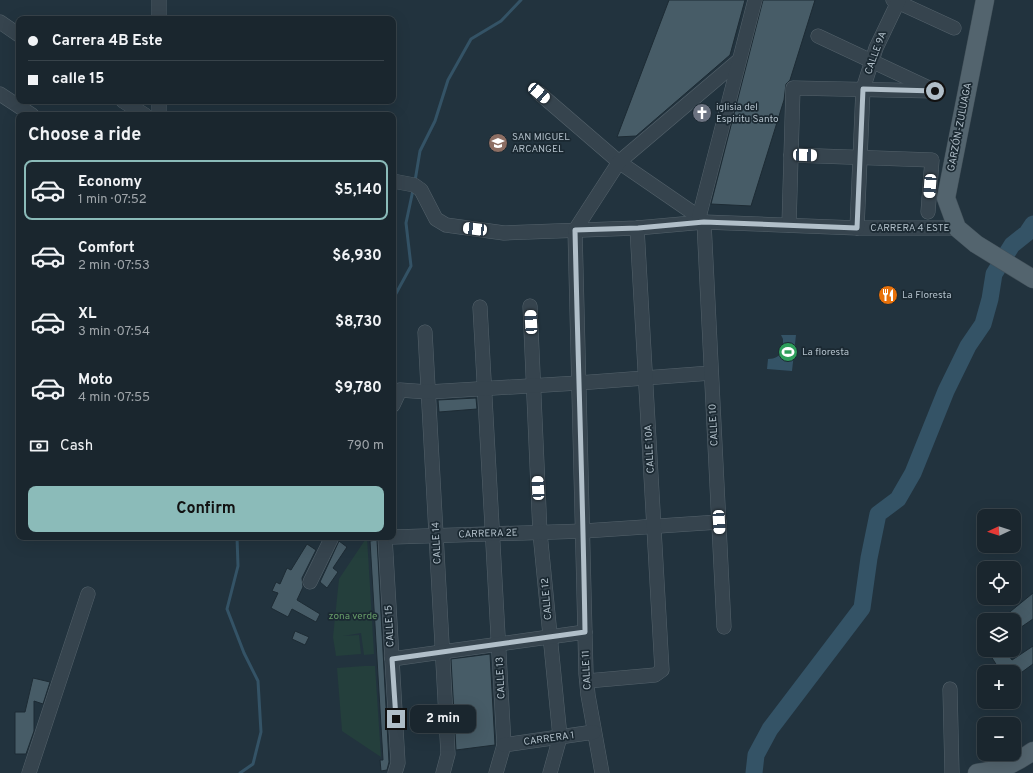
<!DOCTYPE html>
<html lang="en">
<head>
<meta charset="utf-8">
<style>
  body { margin:0; font-family:Overpass,sans-serif; background:#27323a; color:#f1f3f6; height:100vh; display:flex; flex-direction:column; font-size:15px; white-space:nowrap }
  * { box-sizing:border-box; margin:0 }
  p { font-size:13px; color:#9fa5aa }
  .icon { flex:none; width:22px; height:22px; fill:none; stroke:currentColor; stroke-width:2; stroke-linecap:round; stroke-linejoin:round }
  .map { position:relative; flex:1; overflow:hidden }
  .drawer { position:absolute; left:16px; top:112px; width:380px; height:428px; display:flex; flex-direction:column; background:#1a262e; border-radius:8px; box-shadow:0 4px 16px #0002,0 0 0 1px #38434a }
  .drawer>* { flex:none }
  .banner { position:absolute; left:16px; top:16px; width:380px; height:88px; border-radius:8px; box-shadow:0 4px 16px #0002,0 0 0 1px #38434a; display:grid; align-content:center; height:88px; padding:0 12px; background:#1a262e }
  .needle { width:26px; rotate:266deg }
  .tools { position:absolute; left:977px; top:509px; display:grid; gap:8px }
  .tools a { display:grid; place-items:center; width:44px; height:44px; border-radius:8px; background:#1a262e; box-shadow:0 4px 16px #0002,0 0 0 1px #38434a; font-size:20px }
  .end { position:absolute; width:18px; height:18px; margin:-9px; border:5px solid #b1bfc9; background:#111; box-shadow:0 0 0 2px #111 }
  .from { border-radius:50% }
  .bubble { position:absolute; height:28px; border-radius:8px; background:#1a262e; box-shadow:0 4px 16px #0002,0 0 0 1px #38434a; font-size:13px; font-weight:700; line-height:28px; text-align:center }
  .car { position:absolute; width:12px; height:24px; margin:-12px -6px; border-radius:5px; box-shadow:0 0 3px 1px #0007; background:linear-gradient(#fff 24%,#345 0 40%,#fff 0 76%,#345 0 86%,#fff 0) }
  .banner b { display:flex; align-items:center; gap:14px; height:38px; font-size:15px }
  .banner b+b { border-top:1px solid #38434a }
  .banner i { width:10px; height:10px; background:#f1f3f6 }
  ul { padding:0; list-style:none }
  li { display:flex; align-items:center; gap:12px; height:60px; margin:0 8px 6px; padding:0 4px; border:2px solid transparent; border-radius:8px }
  li div { flex:1 }
  li b { display:block; font-size:15px }
  li em { font-style:normal; font-weight:700 }
  li.selected { border-color:#8bbbb9 }
  li>.icon { width:36px; height:36px; stroke-width:1.5 }
  h2 { padding:0 12px; font-size:18px; line-height:48px }
  .pay { display:flex; align-items:center; gap:10px; height:44px; padding:0 12px; font-size:15px }
  .pay p { margin-inline-start:auto }
  .primary-button { display:flex; gap:8px; margin-top:auto; padding:8px 12px }
  .primary-button a { flex:1; height:46px; border-radius:8px; background:#8bbbb9; color:#111; font-size:16px; font-weight:700; line-height:46px; text-align:center }
  .map>svg:first-child { display:block }
  .green { fill:#243f3c }
  .water { fill:#345366 }
  .lines { fill:none; stroke-linecap:round; stroke-linejoin:round }
  .stream { stroke:#345366; stroke-width:3 }
  .river { stroke:#345366; stroke-width:17 }
  .building { fill:#475c67; stroke:#1d2b34 }
  .minor-casing { stroke:#54626b; stroke-width:15 }
  .major-casing { stroke:#425059; stroke-width:19 }
  .minor { stroke:#36444e; stroke-width:14 }
  .major { stroke:#53646e; stroke-width:18 }
  .route { stroke:#b1bfc9; stroke-width:5 }
  .labels { text-anchor:middle; dominant-baseline:central; stroke-width:3.5; stroke-linejoin:round; paint-order:stroke }
  .street-label { font-size:10px; fill:#b1bfc9; stroke:#1b2932 }
  .poi-label { font-size:10px; fill:#b1bfc9; stroke:#1b2932; text-anchor:start }
  .park-label { font-size:10px; fill:#679c68; stroke:#1b2932 }
</style>
</head>
<body>
<div class="map">
<svg width="1033" height="773" viewBox="0 0 1033 773">
  <rect width="100%" height="100%" fill="#22333e"/>
  <g class="green">
    <path d="M367,537l7,117 -10,1 -3,-22 -18,3 16,-1 2,19 -25,2 -3,-19 6,-58z"/>
    <path d="M364,666h11l6,91 -39,-26 -5,-63z"/>
  </g>
  <path class="water" d="M781,335h15l-4,36 -25,-2 1,-10c7,0 12,-3 15,-9v-11z"/>
  <g class="lines">
    <g class="stream">
      <path d="M415,181l5,-30 15,-30 13,-41 23,-41 30,-18 20,-21"/>
      <path d="M393,299l18,-33 -5,-43 7,-33"/>
      <path d="M237,537l1,29 -11,43 17,44 14,28 3,51 -8,32 -13,9"/>
    </g>
    <path class="river" d="M754,773l2,-18 14,-26 92,-121 7,-50 9,-44 20,-15 15,-26 33,-82 22,-45 15,-22 7,-25 4,-25 18,-29 15,-12 6,-9"/>
  </g>
  <g class="building">
    <path d="M669,0h76l-15,55 -94,81 -19,1z"/>
    <path d="M763,0h52l-25,80 -4,4 -2,16 -33,106 -40,-2z"/>
    <path d="M476,398l1,11 -38,3 -1,-12z"/>
    <path d="M377,540l12,222 -2,8 -6,1 -1,-11h3l-13,-219z"/>
    <path d="M339,541l8,6 -14,21 5,4 -11,16 -7,-6z"/>
    <path d="M307,544l9,6 -14,28 1,9 -6,13 23,14 -4,8 -24,-13 -4,8 -17,-9 7,-15 -6,-2 4,-9 4,2 7,-16 4,2z"/>
    <path d="M1033,593v26l-19,13v-12h-14z"/>
    <path d="M295,631l14,6 -4,8 -13,-6z"/>
    <path d="M1033,646v18l-19,14v-6h-13l-14,-22h18l7,10z"/>
    <path d="M490,654l5,91 -39,5 -5,-91z"/>
    <path d="M33,678l17,4 -7,22 -9,-3v30l-8,23h-11v-42h10z"/>
  </g>
  <g class="lines">
    <defs>
      <g id="minor">
        <path d="M159,0v19"/>
        <path d="M893,0l61,28"/>
        <path d="M0,22l19,13"/>
        <path d="M818,36l111,52"/>
        <path d="M539,93l80,69 80,55"/>
        <path d="M0,94l32,21"/>
        <path d="M123,101l22,14"/>
        <path d="M159,101v14"/>
        <path d="M791,155l141,5 -4,52"/>
        <path d="M393,181l21,4 7,5 15,29 10,6 58,8 133,-5 67,-6 153,6h100"/>
        <path d="M789,225l4,-137 142,3"/>
        <path d="M857,228l6,-139 13,-41 23,-48"/>
        <path d="M575,230l11,444 2,21 14,78"/>
        <path d="M575,230l44,-68 119,-101"/>
        <path d="M530,306l10,227 20,204 -10,36"/>
        <path d="M480,307l24,438 -8,28"/>
        <path d="M425,332l23,422 -5,19"/>
        <path d="M393,405l7,-15 28,2 150,-9 133,-10"/>
        <path d="M385,537l13,226 -3,10"/>
        <path d="M393,537l191,-6 135,-9"/>
        <path d="M310,582l22,-45"/>
        <path d="M724,627l-20,-405 -5,-5 56,-217"/>
        <path d="M392,659l193,-27"/>
        <path d="M587,681l68,-6 7,-5 -25,-442"/>
        <path d="M950,689l2,84"/>
        <path d="M504,745l90,-13"/>
        <path d="M29,773l59,-179"/>
      </g>
      <g id="major">
        <path d="M985,0l-39,198 11,30 19,16 57,35"/>
        <path d="M977,773c24,-3 36,-8 56,-22"/>
      </g>
    </defs>
    <use href="#minor" class="minor-casing"/>
    <use href="#major" class="major-casing"/>
    <use href="#minor" class="minor"/>
    <use href="#major" class="major"/>
  </g>
  <g class="lines">
    <path class="route" d="M396,719l-4,-60 193,-27c-2,-134 -7,-268 -10,-402l63,-2 66,-6 153,6 6,-139 72,2"/>
  </g>
  <defs>
    <symbol id="church-disc" viewBox="-11 -11 22 22"><circle r="9.5" fill="#6b7280" stroke="#1b2932"/><path d="M-1.2-6h2.4v3.5h3.3v2.4h-3.3V6h-2.4V-.1h-3.3v-2.4h3.3Z" fill="#fff"/></symbol>
    <symbol id="school-disc" viewBox="-11 -11 22 22"><circle r="9.5" fill="#8d6e63" stroke="#1b2932"/><path d="M0-5L7-2L0 1L-7-2ZM-4 1L0 2.5L4 1V4Q0 6-4 4Z" fill="#fff"/></symbol>
    <symbol id="restaurant-disc" viewBox="-11 -11 22 22"><circle r="9.5" fill="#e8710a" stroke="#1b2932"/><path d="M-5-6h1v4h1v-4h1v4h1v-4h1v5L-1.5 .5V6h-2V.5L-5-1ZM5-6V6H3V1.5H1.5Q1.5-4 5-6Z" fill="#fff"/></symbol>
    <symbol id="stadium-disc" viewBox="-11 -11 22 22"><circle r="9.5" fill="#2e9e5b" stroke="#1b2932"/><path d="M0-5a6.5 5 0 1 0 0 10a6.5 5 0 1 0 0-10ZM-3.5-1.8h7v3.6h-7Z" fill="#fff"/></symbol>
  </defs>
  <g fill-rule="evenodd">
    <use href="#church-disc" x="691" y="102" width="22" height="22"/>
    <use href="#school-disc" x="487" y="132" width="22" height="22"/>
    <use href="#restaurant-disc" x="877" y="284" width="22" height="22"/>
    <use href="#stadium-disc" x="777" y="341" width="22" height="22"/>
  </g>
  <g class="labels">
    <g class="street-label">
      <text transform="translate(876 53) rotate(-70)">CALLE 9A</text>
      <text transform="translate(960 127) rotate(-79)">GARZÓN-ZULUAGA</text>
      <text x="910" y="228">CARRERA 4 ESTE</text>
      <text transform="translate(714 425) rotate(-93)">CALLE 10</text>
      <text transform="translate(650 449) rotate(-93)">CALLE 10A</text>
      <text transform="translate(488 534) rotate(-2)">CARRERA 2E</text>
      <text transform="translate(437 543) rotate(-93)">CALLE 14</text>
      <text transform="translate(547 599) rotate(-95)">CALLE 12</text>
      <text transform="translate(390 626) rotate(-93)">CALLE 15</text>
      <text transform="translate(587 670) rotate(-93)">CALLE 11</text>
      <text transform="translate(501 678) rotate(-93)">CALLE 13</text>
      <text transform="translate(549 739) rotate(-8)">CARRERA 1</text>
    </g>
    <g class="poi-label">
      <text x="716" y="107">iglisia del<tspan x="716" dy="12">Espiritu Santo</tspan></text>
      <text x="512" y="137">SAN MIGUEL<tspan x="512" dy="12">ARCANGEL</tspan></text>
      <text x="902" y="295">La Floresta</text>
      <text x="802" y="352">La floresta</text>
    </g>
    <g class="park-label">
      <text x="353" y="616">zona verde</text>
    </g>
  </g>
</svg>
<div class="tools">
<a><svg class="needle" viewBox="-14 -14 28 28"><path d="M0-13l5 13h-10z" fill="#e53935"/><path d="M0 13l5-13h-10z" fill="#9fa5aa"/></svg></a>
<a><svg class="icon" aria-label="locate" viewBox="0 0 24 24"><circle cx="12" cy="12" r="6"/><path d="M12 2v4M12 18v4M2 12h4M18 12h4"/></svg></a>
<a><svg class="icon" aria-label="layers" viewBox="0 0 24 24"><path d="M12 4l9 5-9 5-9-5zM3 14l9 5 9-5"/></svg></a>
<a>+</a>
<a>−</a>
</div>
<i class="end from" style="left:935px;top:91px"></i>
<i class="end" style="left:396px;top:719px"></i>
<div class="bubble" style="left:410px;top:705px;width:66px">2 min</div>
<i class="car" style="left:539px;top:93px;rotate:131deg"></i>
<i class="car" style="left:805px;top:155px;rotate:92deg"></i>
<i class="car" style="left:930px;top:186px;rotate:184deg"></i>
<i class="car" style="left:475px;top:229px;rotate:277deg"></i>
<i class="car" style="left:531px;top:322px;rotate:357deg"></i>
<i class="car" style="left:538px;top:488px;rotate:357deg"></i>
<i class="car" style="left:719px;top:522px;rotate:177deg"></i>
<div class="banner">
<b><i class="from"></i>Carrera 4B Este</b>
<b><i></i>calle 15</b>
</div>
<section class="drawer">
<h2>Choose a ride</h2>
<ul>
<li class="selected"><svg class="icon" aria-label="car" viewBox="0 0 24 24"><path d="M5 17H2v-5l4-1 3-4h7l3 4 3 1v5h-3M9 17h6M6 11h13"/><circle cx="7" cy="17" r="2"/><circle cx="17" cy="17" r="2"/></svg><div><b>Economy</b><p>1 min · 07:52</p></div><em>$5,140</em></li>
<li><svg class="icon" aria-label="car" viewBox="0 0 24 24"><path d="M5 17H2v-5l4-1 3-4h7l3 4 3 1v5h-3M9 17h6M6 11h13"/><circle cx="7" cy="17" r="2"/><circle cx="17" cy="17" r="2"/></svg><div><b>Comfort</b><p>2 min · 07:53</p></div><em>$6,930</em></li>
<li><svg class="icon" aria-label="car" viewBox="0 0 24 24"><path d="M5 17H2v-5l4-1 3-4h7l3 4 3 1v5h-3M9 17h6M6 11h13"/><circle cx="7" cy="17" r="2"/><circle cx="17" cy="17" r="2"/></svg><div><b>XL</b><p>3 min · 07:54</p></div><em>$8,730</em></li>
<li><svg class="icon" aria-label="car" viewBox="0 0 24 24"><path d="M5 17H2v-5l4-1 3-4h7l3 4 3 1v5h-3M9 17h6M6 11h13"/><circle cx="7" cy="17" r="2"/><circle cx="17" cy="17" r="2"/></svg><div><b>Moto</b><p>4 min · 07:55</p></div><em>$9,780</em></li>
</ul>
<div class="pay"><svg class="icon" aria-label="cash" viewBox="0 0 24 24"><path d="M3 7h18v10H3z"/><circle cx="12" cy="12" r="2"/></svg>Cash<p>790 m</p></div>
<div class="primary-button"><a>Confirm</a></div>
</section>
</div>
</body>
</html>
